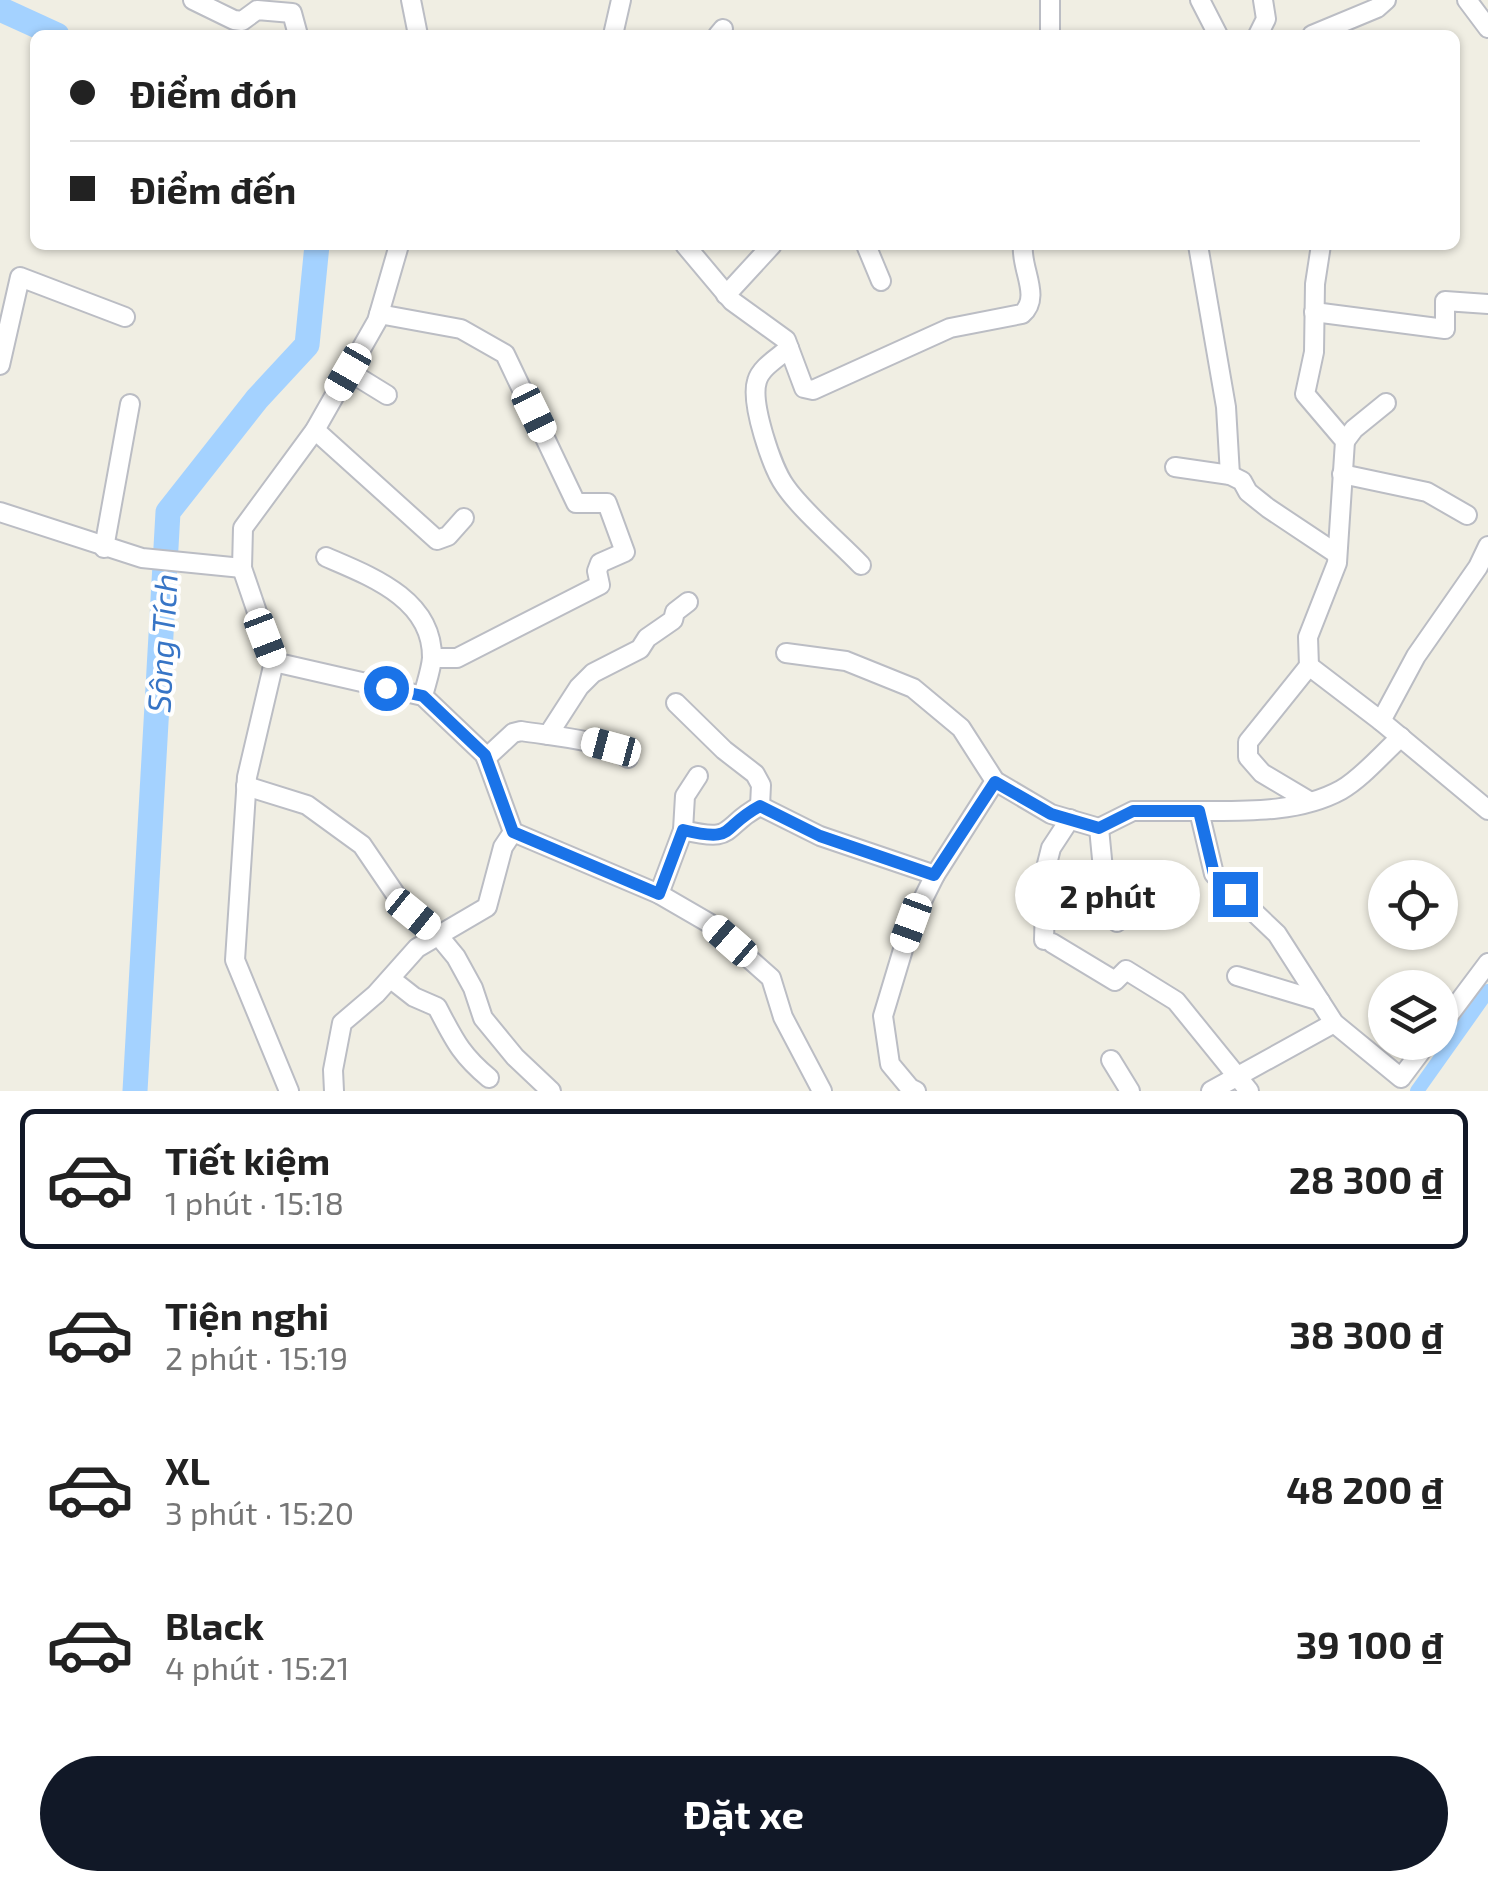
<!DOCTYPE html>
<html lang="vi">
<head>
<meta charset="utf-8">
<style>
  body { margin:0; font-family:"Exo 2",sans-serif; background:#f2f2f2; color:#222; height:100vh; display:flex; flex-direction:column; font-size:38px; white-space:nowrap }
  * { box-sizing:border-box; margin:0 }
  p { font-size:32px; color:#767676 }
  .icon { flex:none; width:55px; height:55px; fill:none; stroke:currentColor; stroke-width:2; stroke-linecap:round; stroke-linejoin:round }
  .map { position:relative; height:1091px; overflow:hidden }
  .drawer { display:flex; flex-direction:column; background:#fff; flex:1 }
  .drawer>* { flex:none }
  .top-card { position:absolute; left:30px; top:30px; width:1430px; height:220px; border-radius:15px; box-shadow:0 2px 8px #0004; display:grid; align-content:center; height:220px; padding:0 40px; background:#fff }
  .fabs { position:absolute; left:1368px; top:860px; display:grid; gap:20px }
  .fabs a { display:grid; place-items:center; width:90px; height:90px; border-radius:50%; background:#fff; box-shadow:0 2px 8px #0004; font-size:50px }
  .end { position:absolute; width:45px; height:45px; margin:-22px; border:12px solid #1a73e8; background:#fff; box-shadow:0 0 0 5px #fff }
  .from { border-radius:50% }
  .bubble { position:absolute; height:70px; border-radius:35px; background:#fff; box-shadow:0 2px 8px #0004; font-size:32px; font-weight:700; line-height:70px; text-align:center }
  .car { position:absolute; width:30px; height:60px; margin:-30px -15px; border-radius:12px; box-shadow:0 0 8px 2px #0007; background:linear-gradient(#fff 24%,#345 0 40%,#fff 0 76%,#345 0 86%,#fff 0) }
  .top-card b { display:flex; align-items:center; gap:35px; height:95px; font-size:38px }
  .top-card b+b { border-top:2px solid #e0e0e0 }
  .top-card i { width:25px; height:25px; background:#222 }
  ul { padding:18px 0 0; list-style:none }
  li { display:flex; align-items:center; gap:30px; height:140px; margin:0 20px 15px; padding:0 20px; border:5px solid transparent; border-radius:15px }
  li div { flex:1 }
  li b { display:block; font-size:38px }
  li em { font-style:normal; font-weight:700 }
  li.selected { border-color:#111827 }
  li>.icon { width:90px; height:90px; stroke-width:1.5 }
  .cta { display:flex; gap:20px; margin-top:auto; padding:20px 40px }
  .cta a { flex:1; height:115px; border-radius:60px; background:#111827; color:#fff; font-size:40px; font-weight:700; line-height:115px; text-align:center }
  .map>svg:first-child { display:block }
  .lines { fill:none; stroke-linecap:round; stroke-linejoin:round }
  .canal { stroke:#a4d2ff; stroke-width:14 }
  .river { stroke:#a4d2ff; stroke-width:25 }
  .minor-casing { stroke:#bbbdc4; stroke-width:22 }
  .minor { stroke:#fff; stroke-width:18 }
  .route { stroke:#1a73e8; stroke-width:12 }
  .labels { text-anchor:middle; dominant-baseline:central; stroke-width:8; stroke-linejoin:round; paint-order:stroke }
  .water-label { font-size:32px; font-style:italic; fill:#3775c6; stroke:#fff }
</style>
</head>
<body>
<div class="map">
<svg width="1488" height="1091" viewBox="0 0 1488 1091">
  <rect width="100%" height="100%" fill="#f0eee3"/>
  <g class="lines">
    <path class="canal" d="M1417,1091l71,-100"/>
    <g class="river">
      <path d="M0,9l57,26"/>
      <path d="M135,1091l33,-579 89,-113 50,-54 10,-100"/>
    </g>
    <defs>
      <g id="minor">
        <path d="M193,0l41,20 8,1 15,-11 35,3 6,22"/>
        <path d="M411,0l7,35"/>
        <path d="M1200,0l18,35"/>
        <path d="M1467,0l21,28"/>
        <path d="M613,35l8,-35"/>
        <path d="M718,35l5,-6"/>
        <path d="M1050,35v-35"/>
        <path d="M1258,35l8,-16 -3,-19"/>
        <path d="M1312,35l65,-27 9,-8"/>
        <path d="M685,245l47,56 54,39 3,8c-11,10 -28,19 -32,33 -7,22 15,87 28,105 17,25 54,56 76,79"/>
        <path d="M866,245l15,36"/>
        <path d="M1198,245l28,162 4,68"/>
        <path d="M726,295l46,-50"/>
        <path d="M1314,312l131,17v-28l43,3"/>
        <path d="M379,314l82,15 44,25 71,149h31l18,49 -25,11 -3,8 3,14 -143,73h-25"/>
        <path d="M789,348l15,40 9,2 137,-62 72,-14c20,-17 -2,-46 1,-69"/>
        <path d="M0,365l20,-88 105,40"/>
        <path d="M348,371l39,24"/>
        <path d="M315,430l122,110 11,-4 16,-18"/>
        <path d="M1345,441l9,-12 32,-26"/>
        <path d="M1175,467l55,8 12,6 6,11 20,16 69,46"/>
        <path d="M1342,474l85,18 40,23"/>
        <path d="M0,512l142,46 100,10"/>
        <path d="M104,548l26,-144"/>
        <path d="M326,557c44,19 107,42 106,101 -1,12 -6,26 -9,38"/>
        <path d="M786,653l60,8 67,27 48,40 34,53 56,33 48,14 34,-17h66l15,63 63,60 57,89 67,55 27,-36"/>
        <path d="M274,662l149,34 62,59 28,77 146,62 50,29 62,55 12,39 39,74"/>
        <path d="M1309,666l-1,-29 29,-74 8,-122 -40,-47 9,-42 1,-68 6,-39"/>
        <path d="M1309,666l72,55 107,89"/>
        <path d="M1309,666l-61,76v15l14,16 47,28"/>
        <path d="M676,703l48,47 31,24 6,11 -1,21"/>
        <path d="M1381,721l35,-65 62,-89 10,-21"/>
        <path d="M548,735l31,-48 14,-14 47,-24 7,-11 26,-18 2,-8 13,-10"/>
        <path d="M486,758l27,-25 8,-2c37,6 75,7 107,27"/>
        <path d="M246,786l61,19 55,40 34,50 41,39 19,23 17,31 10,30 32,39 36,34"/>
        <path d="M1199,811c46,0 100,2 142,-21 21,-12 41,-36 60,-53"/>
        <path d="M1099,828l6,62 12,32"/>
        <path d="M683,830l2,-34 13,-20"/>
        <path d="M659,894l24,-64c53,13 37,-2 77,-24l60,30 115,39"/>
        <path d="M1044,940l2,-72 5,-20 19,-29"/>
        <path d="M1052,943l63,38 11,-11 50,31 73,90"/>
        <path d="M1237,976l83,25"/>
        <path d="M391,979l23,18 23,10c17,32 23,47 52,71"/>
        <path d="M1440,1027l48,-64"/>
        <path d="M1111,1060l19,31"/>
        <path d="M289,1091l-54,-131 12,-183 27,-115 -32,-94 1,-40 72,-98 62,-109 22,-76"/>
        <path d="M334,1091l-1,-21 9,-47 34,-29 41,-46 70,-41 16,-60 10,-15"/>
        <path d="M916,1091l-6,-3 -20,-24 -7,-48 28,-93 24,-48 60,-94"/>
        <path d="M1211,1091l123,-68"/>
      </g>
    </defs>
    <use href="#minor" class="minor-casing"/>
    <use href="#minor" class="minor"/>
  </g>
  <g class="lines">
    <path class="route" d="M386,688l37,8 62,59 28,77 146,62 24,-64c54,13 36,-2 77,-24l60,30 114,39 61,-93 56,32 48,14 34,-17h66l15,63 21,20"/>
  </g>
  <g class="labels">
    <g class="water-label">
      <text transform="translate(161 643) rotate(-87)">Sông Tích</text>
    </g>
  </g>
</svg>
<div class="fabs">
<a><svg class="icon" aria-label="locate" viewBox="0 0 24 24"><circle cx="12" cy="12" r="6"/><path d="M12 2v4M12 18v4M2 12h4M18 12h4"/></svg></a>
<a><svg class="icon" aria-label="layers" viewBox="0 0 24 24"><path d="M12 4l9 5-9 5-9-5zM3 14l9 5 9-5"/></svg></a>
</div>
<i class="end from" style="left:386px;top:688px"></i>
<i class="end" style="left:1235px;top:894px"></i>
<div class="bubble" style="left:1015px;top:860px;width:185px">2 phút</div>
<i class="car" style="left:348px;top:372px;rotate:210deg"></i>
<i class="car" style="left:534px;top:413px;rotate:154deg"></i>
<i class="car" style="left:265px;top:638px;rotate:159deg"></i>
<i class="car" style="left:611px;top:747px;rotate:285deg"></i>
<i class="car" style="left:413px;top:914px;rotate:129deg"></i>
<i class="car" style="left:911px;top:923px;rotate:200deg"></i>
<i class="car" style="left:730px;top:941px;rotate:311deg"></i>
<div class="top-card">
<b><i class="from"></i>Điểm đón</b>
<b><i></i>Điểm đến</b>
</div>
</div>
<section class="drawer">
<ul>
<li class="selected"><svg class="icon" aria-label="car" viewBox="0 0 24 24"><path d="M5 17H2v-5l4-1 3-4h7l3 4 3 1v5h-3M9 17h6M6 11h13"/><circle cx="7" cy="17" r="2"/><circle cx="17" cy="17" r="2"/></svg><div><b>Tiết kiệm</b><p>1 phút · 15:18</p></div><em>28 300 ₫</em></li>
<li><svg class="icon" aria-label="car" viewBox="0 0 24 24"><path d="M5 17H2v-5l4-1 3-4h7l3 4 3 1v5h-3M9 17h6M6 11h13"/><circle cx="7" cy="17" r="2"/><circle cx="17" cy="17" r="2"/></svg><div><b>Tiện nghi</b><p>2 phút · 15:19</p></div><em>38 300 ₫</em></li>
<li><svg class="icon" aria-label="car" viewBox="0 0 24 24"><path d="M5 17H2v-5l4-1 3-4h7l3 4 3 1v5h-3M9 17h6M6 11h13"/><circle cx="7" cy="17" r="2"/><circle cx="17" cy="17" r="2"/></svg><div><b>XL</b><p>3 phút · 15:20</p></div><em>48 200 ₫</em></li>
<li><svg class="icon" aria-label="car" viewBox="0 0 24 24"><path d="M5 17H2v-5l4-1 3-4h7l3 4 3 1v5h-3M9 17h6M6 11h13"/><circle cx="7" cy="17" r="2"/><circle cx="17" cy="17" r="2"/></svg><div><b>Black</b><p>4 phút · 15:21</p></div><em>39 100 ₫</em></li>
</ul>
<div class="cta"><a>Đặt xe</a></div>
</section>
</body>
</html>
